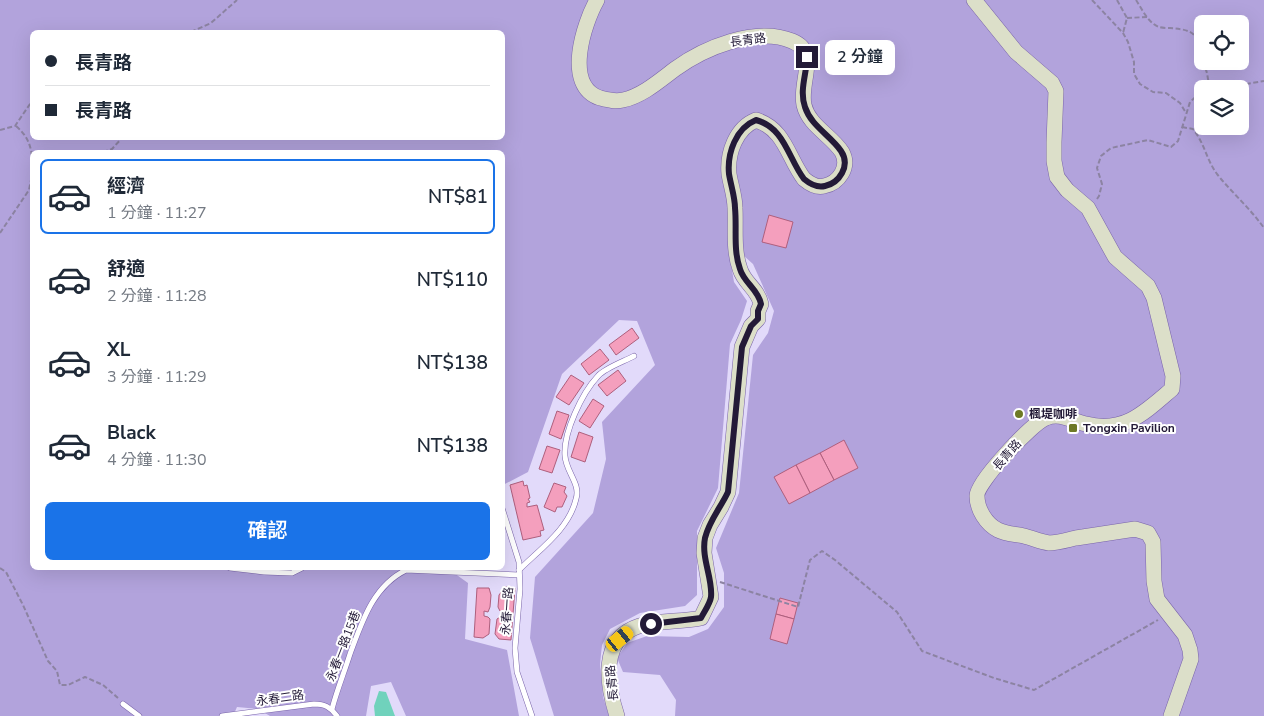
<!DOCTYPE html>
<html lang="zh-TW">
<head>
<meta charset="utf-8">
<style>
  body { margin:0; font-family:"Nunito Sans","Noto Sans TC",sans-serif; background:#f6f6f7; color:#1f2937; height:100vh; display:flex; flex-direction:column; font-size:19px; white-space:nowrap }
  * { box-sizing:border-box; margin:0 }
  p { font-size:16px; color:#747a83 }
  .icon { flex:none; width:28px; height:28px; fill:none; stroke:currentColor; stroke-width:2; stroke-linecap:round; stroke-linejoin:round }
  .map { position:relative; flex:1; overflow:hidden }
  .drawer { position:absolute; left:30px; top:150px; width:475px; height:420px; display:flex; flex-direction:column; background:#fff; border-radius:8px; box-shadow:0 5px 20px #0002 }
  .drawer>* { flex:none }
  .guide { position:absolute; left:30px; top:30px; width:475px; height:110px; border-radius:8px; box-shadow:0 5px 20px #0002; display:grid; align-content:center; height:110px; padding:0 15px; background:#fff }
  .controls { position:absolute; left:1194px; top:15px; display:grid; gap:10px }
  .controls a { display:grid; place-items:center; width:55px; height:55px; border-radius:8px; background:#fff; box-shadow:0 5px 20px #0002; font-size:25px }
  .end { position:absolute; width:22px; height:22px; margin:-11px; border:6px solid #231a37; background:#fff; box-shadow:0 0 0 2px #fff }
  .from { border-radius:50% }
  .bubble { position:absolute; height:35px; border-radius:8px; background:#fff; box-shadow:0 5px 20px #0002; font-size:16px; font-weight:600; line-height:35px; text-align:center }
  .car { position:absolute; width:15px; height:30px; margin:-15px -8px; border-radius:6px; box-shadow:0 0 4px 1px #0007; background:linear-gradient(#f5c518 24%,#345 0 40%,#f5c518 0 76%,#345 0 86%,#f5c518 0) }
  .guide b { display:flex; align-items:center; gap:18px; height:48px; font-size:19px }
  .guide b+b { border-top:1px solid #e0e1e3 }
  .guide i { width:12px; height:12px; background:#1f2937 }
  ul { padding:9px 0 0; list-style:none }
  li { display:flex; align-items:center; gap:15px; height:75px; margin:0 10px 8px; padding:0 5px; border:2px solid transparent; border-radius:8px }
  li div { flex:1 }
  li b { display:block; font-size:19px }
  li em { font-style:normal; font-weight:600 }
  li.selected { border-color:#1a73e8 }
  li>.icon { width:45px; height:45px; stroke-width:1.5 }
  .action { display:flex; gap:10px; margin-top:auto; padding:10px 15px }
  .action a { flex:1; height:58px; border-radius:8px; background:#1a73e8; color:#fff; font-size:20px; font-weight:600; line-height:58px; text-align:center }
  .map>svg:first-child { display:block }
  .green { fill:#b2a3dc; fill-rule:evenodd }
  .water { fill:#70d2bc }
  .building { fill:#f49fbd; stroke:#ae5f7d }
  .lines { fill:none; stroke-linecap:round; stroke-linejoin:round }
  .lane-casing { stroke:#7964aa; stroke-width:6 }
  .secondary-casing { stroke:#7964aa; stroke-width:16 }
  .path { stroke:#8c83a2; stroke-width:2; stroke-dasharray:5 2.5; stroke-linecap:butt }
  .lane { stroke:#fff; stroke-width:5 }
  .secondary { stroke:#dcdfc9; stroke-width:15 }
  .route { stroke:#231a37; stroke-width:6 }
  .poi-dot { fill:#6d7925; stroke:#fff; stroke-width:2 }
  .labels { text-anchor:middle; dominant-baseline:central; stroke-width:4; stroke-linejoin:round; paint-order:stroke }
  .street-label { font-size:12px; fill:#231a37; stroke:#fff }
  .poi-label { font-size:12px; font-weight:bold; fill:#231a37; stroke:#fff; text-anchor:start }
</style>
</head>
<body>
<div class="map">
<svg width="1264" height="716" viewBox="0 0 1264 716">
  <rect width="100%" height="100%" fill="#e2dafa"/>
  <path class="green" d="M0,0h1264v716h-589l1,-16 -16,-25 -37,-3 -6,-14 10,-15 20,-7 42,1 19,-8 16,-22v-34l-8,-25 23,-55 14,-138 15,-22 6,-22 -21,-47 -10,-9 -13,3 4,24 13,19 -6,19 -11,24 -12,144 -21,43v64l-12,11 -45,7 -30,16 -8,16 -2,19 3,33 6,19h-55l-24,-78 5,-61 58,-64 13,-54 -4,-37 53,-57 -18,-44 -18,-1 -57,54 -34,98 -25,13 -1,-333h-470v416h415l21,15 -3,56 42,11 12,66h-113l-15,-34 -20,4 -5,30h-96l-12,-7 -21,-2 -4,9h-233zM1202,24h38v37h-38zM32,32h470v106h-470zM1202,89h38v37h-38z"/>
  <path class="water" d="M379,691l7,1 9,24h-20l-1,-10z"/>
  <g class="building">
    <path d="M769,215l24,7 -7,26 -24,-6z"/>
    <path d="M632,328l7,10 -23,17 -7,-10z"/>
    <path d="M600,349l9,11 -20,15 -8,-11z"/>
    <path d="M618,370l8,11 -19,15 -9,-11z"/>
    <path d="M571,375l13,8 -15,22 -13,-8z"/>
    <path d="M593,399l11,7 -14,22 -11,-7z"/>
    <path d="M557,411l12,4 -8,24 -12,-5z"/>
    <path d="M579,432l14,5 -8,25 -14,-5z"/>
    <path d="M844,440l14,28 -24,12 -14,-27z"/>
    <path d="M547,446l13,4 -8,23 -13,-4z"/>
    <path d="M820,453l14,27 -24,13 -14,-28z"/>
    <path d="M796,465l14,28 -21,11 -15,-27z"/>
    <path d="M523,481l1,5 3,-1 3,13 -2,1 2,3 -3,1v4l10,-2 7,25 -4,1 1,5 -18,4 -13,-55z"/>
    <path d="M554,483l12,4 -2,5 3,4 -5,11h-5l-2,5 -11,-5z"/>
    <path d="M505,587l10,1 -4,52 -12,-1 -4,-5 2,-15 6,-4 1,-3 -4,-1 -2,-4 1,-12z"/>
    <path d="M477,588h12l2,7 -1,12 -2,5 -4,-1v5l4,1 2,2 -1,15 -6,4 -9,-1z"/>
    <path d="M780,598l18,5 -4,16 -18,-5z"/>
    <path d="M776,614l18,5 -7,25 -17,-5z"/>
  </g>
  <g class="lines">
    <defs>
      <g id="lane">
        <path d="M502,508l17,54 1,27 -5,59 2,24 15,44"/>
        <path d="M230,568l34,4 28,1 10,-5"/>
        <path d="M519,570c21,-21 50,-41 57,-71 5,-15 -10,-27 -11,-43 -2,-23 17,-63 33,-80 7,-8 27,-15 36,-20"/>
        <path d="M123,704l16,12"/>
        <path d="M332,709c5,-19 12,-36 18,-55 12,-32 23,-68 56,-84l113,5"/>
        <path d="M222,716l92,-12c11,0 16,3 23,12"/>
      </g>
      <g id="secondary">
        <path d="M597,0c-13,23 -34,86 3,98 8,2 15,4 23,2 19,-4 36,-19 52,-31 29,-21 81,-43 117,-28 28,11 7,41 12,64 5,21 27,30 38,47 8,15 -3,31 -18,34 -7,2 -14,-2 -20,-7 -16,-21 -19,-50 -48,-59 -20,8 -29,33 -27,54 2,12 6,23 6,34 1,20 -2,42 5,61 4,14 18,20 21,35l-3,7v8l-7,7 -9,21 -14,145 -7,15 -11,18 -5,13 -1,15 7,44 -10,21c-19,4 -44,2 -62,8 -40,13 -32,59 -22,90"/>
        <path d="M974,0l42,52 36,31 4,8 -2,51v19l3,16 10,13 21,18 27,49 33,29 6,12 19,78 -1,13c-27,23 -48,45 -86,35 -14,-3 -26,-12 -40,-6 -14,5 -70,65 -69,78 0,13 9,28 21,34 8,4 17,4 26,6 8,2 17,6 25,7 8,0 18,-3 27,-5 19,-3 39,-6 59,-9l13,4 5,9 1,39 3,18 28,36 5,15 1,9 -20,57"/>
      </g>
    </defs>
    <use href="#lane" class="lane-casing"/>
    <use href="#secondary" class="secondary-casing"/>
    <g class="path">
      <path d="M1092,0l31,33 5,9 6,20v12l6,10 13,8 13,1 14,10 6,10"/>
      <path d="M1117,0l10,18 -4,15"/>
      <path d="M1136,0c6,9 12,23 23,27 3,1 8,1 11,1 27,2 27,7 32,30"/>
      <path d="M1127,18l20,-1"/>
      <path d="M191,32l20,-9 26,-23"/>
      <path d="M1203,61l4,12 2,12"/>
      <path d="M1209,85l13,3 42,-7"/>
      <path d="M1204,89l5,-4"/>
      <path d="M16,126c10,9 14,16 16,30"/>
      <path d="M1182,127l11,2c12,15 13,30 24,45 15,19 33,34 47,54"/>
      <path d="M0,130l15,-4 17,-25"/>
      <path d="M103,152l9,-3 10,-11"/>
      <path d="M1097,199l2,-3 3,-12 -5,-16 4,-12 10,-8 37,-8 23,7 7,-6 12,-39 12,-11"/>
      <path d="M0,233l29,-43 3,-15"/>
      <path d="M0,568l6,4 17,33 25,56 9,10 3,14h8l17,-8 18,8 15,13"/>
      <path d="M720,582l78,25 12,-47 12,-9 13,9 62,52 25,39 72,27 40,12 124,-70"/>
    </g>
    <use href="#lane" class="lane"/>
    <use href="#secondary" class="secondary"/>
  </g>
  <g class="lines">
    <path class="route" d="M651,624l50,-6c3,-6 9,-14 10,-21 2,-18 -10,-39 -6,-59 4,-17 16,-31 23,-46l14,-145 9,-21 7,-7v-8l3,-7c-3,-15 -17,-21 -21,-35 -7,-19 -3,-41 -5,-61 0,-11 -4,-22 -6,-34 -2,-21 7,-46 27,-54 29,8 32,38 48,59 6,5 13,9 21,7 14,-3 26,-20 16,-35 -11,-16 -30,-25 -36,-44 -6,-17 2,-34 2,-50"/>
  </g>
  <g class="poi-dot">
    <circle cx="1019" cy="414" r="5"/>
    <rect x="1068" y="423" width="10" height="10" rx="2.5"/>
  </g>
  <g class="labels">
    <g class="street-label">
      <text transform="translate(748 40) rotate(-7)">長青路</text>
      <text transform="translate(1007 455) rotate(-49)">長青路</text>
      <text transform="translate(507 611) rotate(-86)">永春一路</text>
      <text transform="translate(343 646) rotate(-69)">永春一路15巷</text>
      <text transform="translate(612 683) rotate(-96)">長青路</text>
      <text transform="translate(280 698) rotate(-8)">永春二路</text>
    </g>
    <g class="poi-label">
      <text x="1029" y="414">楓堤咖啡</text>
      <text x="1083" y="428">Tongxin Pavilion</text>
    </g>
  </g>
</svg>
<div class="controls">
<a><svg class="icon" aria-label="locate" viewBox="0 0 24 24"><circle cx="12" cy="12" r="6"/><path d="M12 2v4M12 18v4M2 12h4M18 12h4"/></svg></a>
<a><svg class="icon" aria-label="layers" viewBox="0 0 24 24"><path d="M12 4l9 5-9 5-9-5zM3 14l9 5 9-5"/></svg></a>
</div>
<i class="end from" style="left:651px;top:624px"></i>
<i class="end" style="left:807px;top:57px"></i>
<div class="bubble" style="left:825px;top:40px;width:70px">2 分鐘</div>
<i class="car" style="left:620px;top:639px;rotate:51deg"></i>
<div class="guide">
<b><i class="from"></i>長青路</b>
<b><i></i>長青路</b>
</div>
<section class="drawer">
<ul>
<li class="selected"><svg class="icon" aria-label="car" viewBox="0 0 24 24"><path d="M5 17H2v-5l4-1 3-4h7l3 4 3 1v5h-3M9 17h6M6 11h13"/><circle cx="7" cy="17" r="2"/><circle cx="17" cy="17" r="2"/></svg><div><b>經濟</b><p>1 分鐘 · 11:27</p></div><em>NT$81</em></li>
<li><svg class="icon" aria-label="car" viewBox="0 0 24 24"><path d="M5 17H2v-5l4-1 3-4h7l3 4 3 1v5h-3M9 17h6M6 11h13"/><circle cx="7" cy="17" r="2"/><circle cx="17" cy="17" r="2"/></svg><div><b>舒適</b><p>2 分鐘 · 11:28</p></div><em>NT$110</em></li>
<li><svg class="icon" aria-label="car" viewBox="0 0 24 24"><path d="M5 17H2v-5l4-1 3-4h7l3 4 3 1v5h-3M9 17h6M6 11h13"/><circle cx="7" cy="17" r="2"/><circle cx="17" cy="17" r="2"/></svg><div><b>XL</b><p>3 分鐘 · 11:29</p></div><em>NT$138</em></li>
<li><svg class="icon" aria-label="car" viewBox="0 0 24 24"><path d="M5 17H2v-5l4-1 3-4h7l3 4 3 1v5h-3M9 17h6M6 11h13"/><circle cx="7" cy="17" r="2"/><circle cx="17" cy="17" r="2"/></svg><div><b>Black</b><p>4 分鐘 · 11:30</p></div><em>NT$138</em></li>
</ul>
<div class="action"><a>確認</a></div>
</section>
</div>
</body>
</html>
